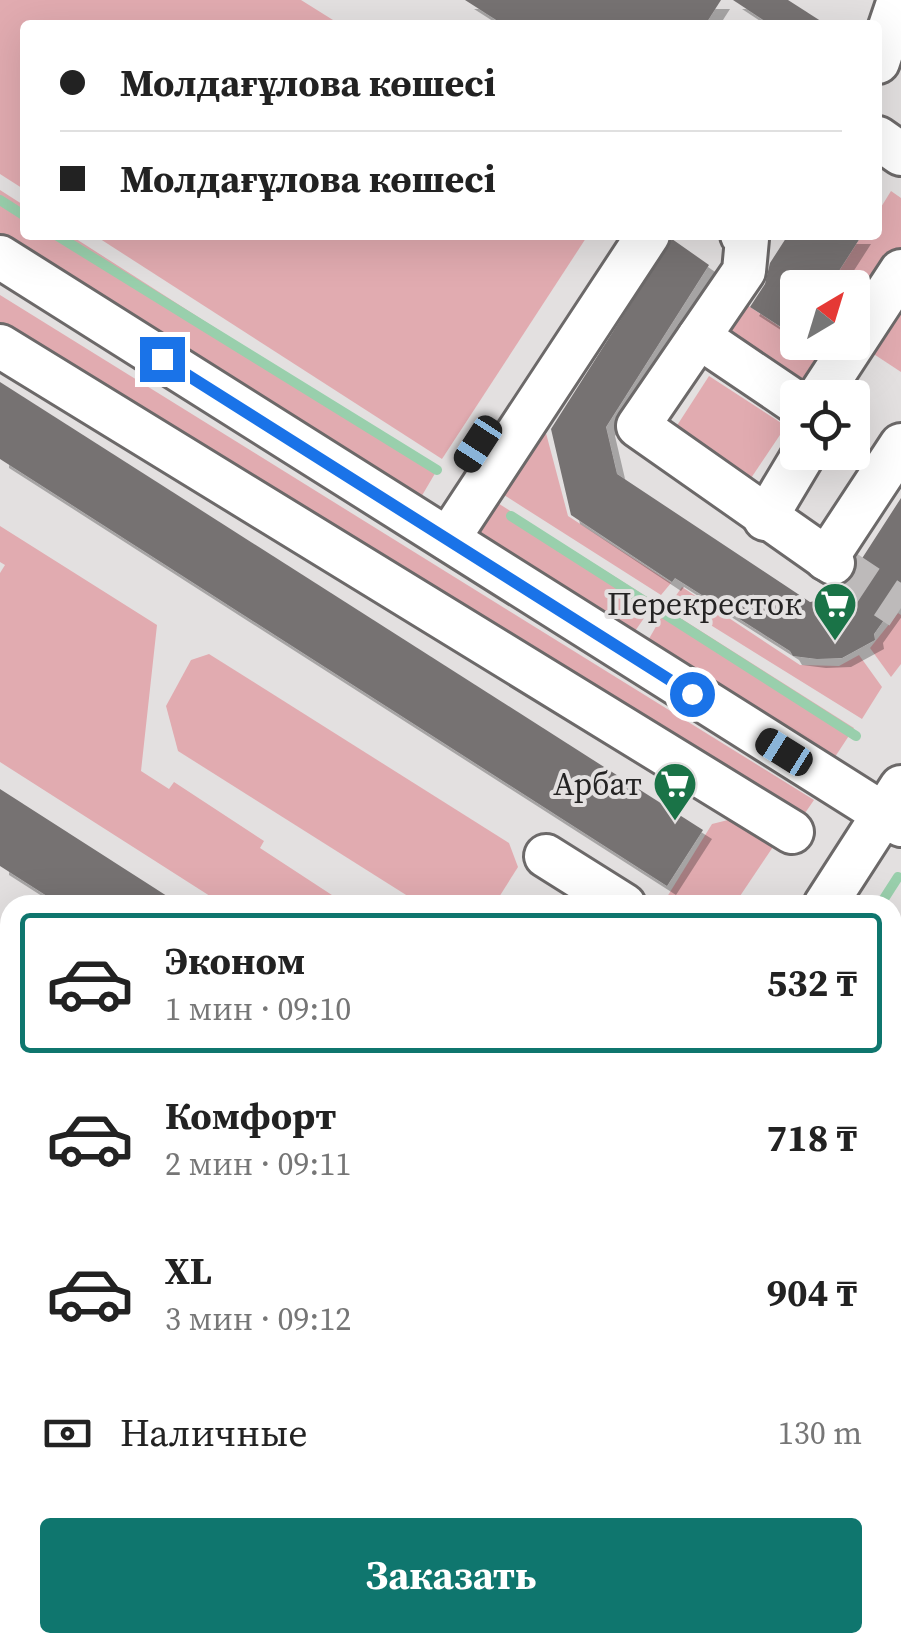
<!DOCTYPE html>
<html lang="ru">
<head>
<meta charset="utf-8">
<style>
  body { margin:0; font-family:"Source Serif 4",serif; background:#f2f2f2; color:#222; height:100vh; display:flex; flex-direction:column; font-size:38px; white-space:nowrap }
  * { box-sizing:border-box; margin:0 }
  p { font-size:32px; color:#767676 }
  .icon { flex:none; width:55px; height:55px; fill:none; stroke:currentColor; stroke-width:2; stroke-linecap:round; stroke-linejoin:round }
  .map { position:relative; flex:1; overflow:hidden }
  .drawer { position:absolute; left:0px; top:895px; width:902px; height:758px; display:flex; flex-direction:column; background:#fff; border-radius:30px 30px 0 0; box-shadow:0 10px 40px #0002 }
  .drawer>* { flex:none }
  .guide { position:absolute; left:20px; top:20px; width:862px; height:220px; border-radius:10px; box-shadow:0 10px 40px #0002; display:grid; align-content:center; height:220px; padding:0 40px; background:#fff }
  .needle { width:65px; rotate:38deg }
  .fabs { position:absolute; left:780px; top:270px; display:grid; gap:20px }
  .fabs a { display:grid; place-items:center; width:90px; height:90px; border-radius:10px; background:#fff; box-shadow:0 10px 40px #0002; font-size:50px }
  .end { position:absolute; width:45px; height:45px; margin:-22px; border:12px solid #1a73e8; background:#fff; box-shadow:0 0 0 5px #fff }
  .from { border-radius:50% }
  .car { position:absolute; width:30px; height:60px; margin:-30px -15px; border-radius:12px; box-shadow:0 0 8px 2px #0007; background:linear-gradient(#222 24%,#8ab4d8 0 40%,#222 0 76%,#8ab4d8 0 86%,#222 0) }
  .guide b { display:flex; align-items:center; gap:35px; height:95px; font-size:38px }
  .guide b+b { border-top:2px solid #e0e0e0 }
  .guide i { width:25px; height:25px; background:#222 }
  ul { padding:18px 0 0; list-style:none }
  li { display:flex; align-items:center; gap:30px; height:140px; margin:0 20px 15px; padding:0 20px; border:5px solid transparent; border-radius:10px }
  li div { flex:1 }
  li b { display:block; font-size:38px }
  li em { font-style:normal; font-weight:700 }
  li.on { border-color:#0f766e }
  li>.icon { width:90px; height:90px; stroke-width:1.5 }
  .pay { display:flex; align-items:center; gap:25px; height:110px; padding:0 40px; font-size:38px }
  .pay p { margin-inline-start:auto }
  .action { display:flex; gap:20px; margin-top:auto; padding:20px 40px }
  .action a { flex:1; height:115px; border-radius:10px; background:#0f766e; color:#fff; font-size:40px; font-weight:700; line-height:115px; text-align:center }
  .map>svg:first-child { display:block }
  .green { fill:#e1abb0 }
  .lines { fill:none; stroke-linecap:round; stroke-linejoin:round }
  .stream { stroke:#99cfac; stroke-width:10 }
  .building { fill:#767272; filter:url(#shadow) }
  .minor-tunnel { stroke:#bdbaba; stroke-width:42; stroke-dasharray:42 21; stroke-linecap:butt }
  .minor-casing { stroke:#6c6969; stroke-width:48 }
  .major-casing { stroke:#6c6969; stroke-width:60 }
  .minor { stroke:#fff; stroke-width:42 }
  .major { stroke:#fff; stroke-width:55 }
  .route { stroke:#1a73e8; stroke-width:12 }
  .labels { text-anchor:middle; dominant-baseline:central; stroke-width:8; stroke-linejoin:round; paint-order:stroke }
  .poi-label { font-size:32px; fill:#242323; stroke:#e3e0e0; text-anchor:end }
</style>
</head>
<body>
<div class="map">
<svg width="901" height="1651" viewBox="0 0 901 1651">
  <defs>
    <filter id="shadow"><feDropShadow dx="9" dy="9" stdDeviation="0" flood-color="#0004"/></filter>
  </defs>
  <rect width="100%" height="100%" fill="#e3e0e0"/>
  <g class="green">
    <path d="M0,0h301l40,25h-316v165l-25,-16z"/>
    <path d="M0,190l25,16v29h45l367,235 -27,46 -410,-259z"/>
    <path d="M891,191l10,7v61l-48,74 -1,-45h-24l34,-53h16v-23z"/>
    <path d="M94,235h494l-146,224z"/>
    <path d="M901,280v92l-41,-27z"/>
    <path d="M0,295l814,505 -22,32 -792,-486z"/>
    <path d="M744,303l51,34 2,-3 1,8 49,1 -31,46 -90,-61z"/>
    <path d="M709,376l77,50 -43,64 -76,-49z"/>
    <path d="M542,418l26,98 103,67 -10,12 -168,-107z"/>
    <path d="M485,495l170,107 -26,38 -166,-109z"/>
    <path d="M0,526l157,99 -16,146 28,18 5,-7 90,59 -4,7 78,51 -5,6h-109l-224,-143v-189l5,-8 -5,-3z"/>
    <path d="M682,587l118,78 39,1 20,-11 23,32 -20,32 -190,-118z"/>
    <path d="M666,609l188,119 -23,35 -185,-119z"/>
    <path d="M898,613l3,2v49l-10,13 -21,-29z"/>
    <path d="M209,654l300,189 9,24 -24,38h-72l-244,-154 -12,-45 25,-46z"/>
    <path d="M744,816l37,19 -47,70h-72l50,-81z"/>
    <path d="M893,1247l8,5v88l-8,13z"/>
    <path d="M0,1518l10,2v114l-10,-6z"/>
    <path d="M558,1643h86l13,8h-104z"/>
  </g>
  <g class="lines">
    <g class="stream">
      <path d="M0,200l25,16"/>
      <path d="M56,235l381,235"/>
      <path d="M511,516l345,220"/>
      <path d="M880,905l18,-28"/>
      <path d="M892,1555l9,6"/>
    </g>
  </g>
  <g class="building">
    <path d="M465,0h256l-16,25h-201z"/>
    <path d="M733,0h55l39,25h-56z"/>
    <path d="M788,235h74l-34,53h-30v50l-48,-31 15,-23 5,-21z"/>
    <path d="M672,239l37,26 -103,162 11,47 193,128 22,-4 20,-15 9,-23 40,-62v98l-27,38 1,6 -33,18 -25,1 -24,-3 -3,-5 -115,-73 -3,4 -101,-67 -20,-86z"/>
    <path d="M0,382l703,448 -36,56 -667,-427z"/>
    <path d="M0,789l181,116h-120l-61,-39z"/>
  </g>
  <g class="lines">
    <path class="minor-tunnel" d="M833,563l68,45"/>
    <defs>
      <g id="minor">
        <path d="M878,62l21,-62"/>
        <path d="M878,138l23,16"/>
        <path d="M742,235l5,4 -3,32 -106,155 195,137"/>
        <path d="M0,257l901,568"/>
        <path d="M699,337l99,67"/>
        <path d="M0,346l792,486"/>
        <path d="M818,398l83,-127"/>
        <path d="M765,519l40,-67"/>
        <path d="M448,539l200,-304"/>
        <path d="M826,559l75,-114"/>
        <path d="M546,856l78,49"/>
        <path d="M825,905l76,-118"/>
        <path d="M892,1201l9,-13"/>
        <path d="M0,1305l10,7"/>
        <path d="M892,1378l9,6"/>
        <path d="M120,1651l5,-9"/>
        <path d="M345,1651l6,-9"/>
      </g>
      <g id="major">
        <path d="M0,1029l10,7"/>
        <path d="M892,1592l9,5"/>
      </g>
    </defs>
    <use href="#minor" class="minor-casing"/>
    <use href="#major" class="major-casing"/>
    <use href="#minor" class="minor"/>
    <use href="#major" class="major"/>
  </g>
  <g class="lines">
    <path class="route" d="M162,359l530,335"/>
  </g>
  <defs>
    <symbol id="supermarket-pin" viewBox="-11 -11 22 30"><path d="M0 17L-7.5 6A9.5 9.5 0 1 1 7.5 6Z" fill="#1a7347" stroke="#e3e0e0"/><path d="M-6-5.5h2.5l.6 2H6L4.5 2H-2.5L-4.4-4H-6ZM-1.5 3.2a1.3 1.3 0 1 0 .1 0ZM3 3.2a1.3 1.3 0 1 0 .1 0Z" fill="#fff"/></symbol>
  </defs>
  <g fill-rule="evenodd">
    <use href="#supermarket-pin" x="810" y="579" width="50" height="68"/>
    <use href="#supermarket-pin" x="650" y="759" width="50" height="68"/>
  </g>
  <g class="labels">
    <g class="poi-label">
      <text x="802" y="604">Перекресток</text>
      <text x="642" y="784">Арбат</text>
    </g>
  </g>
</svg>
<div class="fabs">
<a><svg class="needle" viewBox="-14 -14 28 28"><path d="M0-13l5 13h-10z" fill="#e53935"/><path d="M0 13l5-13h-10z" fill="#767676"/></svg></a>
<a><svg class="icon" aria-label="locate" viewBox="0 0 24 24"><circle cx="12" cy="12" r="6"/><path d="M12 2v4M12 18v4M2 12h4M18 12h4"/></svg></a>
</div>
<i class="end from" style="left:692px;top:694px"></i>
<i class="end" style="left:162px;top:359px"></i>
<i class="car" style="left:478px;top:444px;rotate:213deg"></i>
<i class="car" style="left:784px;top:752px;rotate:302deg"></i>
<div class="guide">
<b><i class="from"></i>Молдағұлова көшесі</b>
<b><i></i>Молдағұлова көшесі</b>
</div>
<section class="drawer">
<ul>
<li class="on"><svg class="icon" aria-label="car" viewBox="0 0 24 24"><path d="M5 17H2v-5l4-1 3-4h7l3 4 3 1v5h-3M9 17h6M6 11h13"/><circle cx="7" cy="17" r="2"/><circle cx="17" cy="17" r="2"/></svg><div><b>Эконом</b><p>1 мин · 09:10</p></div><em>532 ₸</em></li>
<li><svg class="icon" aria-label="car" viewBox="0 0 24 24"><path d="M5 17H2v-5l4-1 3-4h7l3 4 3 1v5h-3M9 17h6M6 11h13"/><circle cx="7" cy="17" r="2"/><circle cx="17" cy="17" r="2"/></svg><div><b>Комфорт</b><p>2 мин · 09:11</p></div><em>718 ₸</em></li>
<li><svg class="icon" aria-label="car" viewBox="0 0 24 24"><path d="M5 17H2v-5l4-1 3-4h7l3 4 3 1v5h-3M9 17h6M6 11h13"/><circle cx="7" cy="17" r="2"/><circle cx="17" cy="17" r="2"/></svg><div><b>XL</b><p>3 мин · 09:12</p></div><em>904 ₸</em></li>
</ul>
<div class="pay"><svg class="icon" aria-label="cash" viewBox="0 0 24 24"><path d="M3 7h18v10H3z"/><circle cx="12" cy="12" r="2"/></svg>Наличные<p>130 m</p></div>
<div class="action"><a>Заказать</a></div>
</section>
</div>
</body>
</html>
